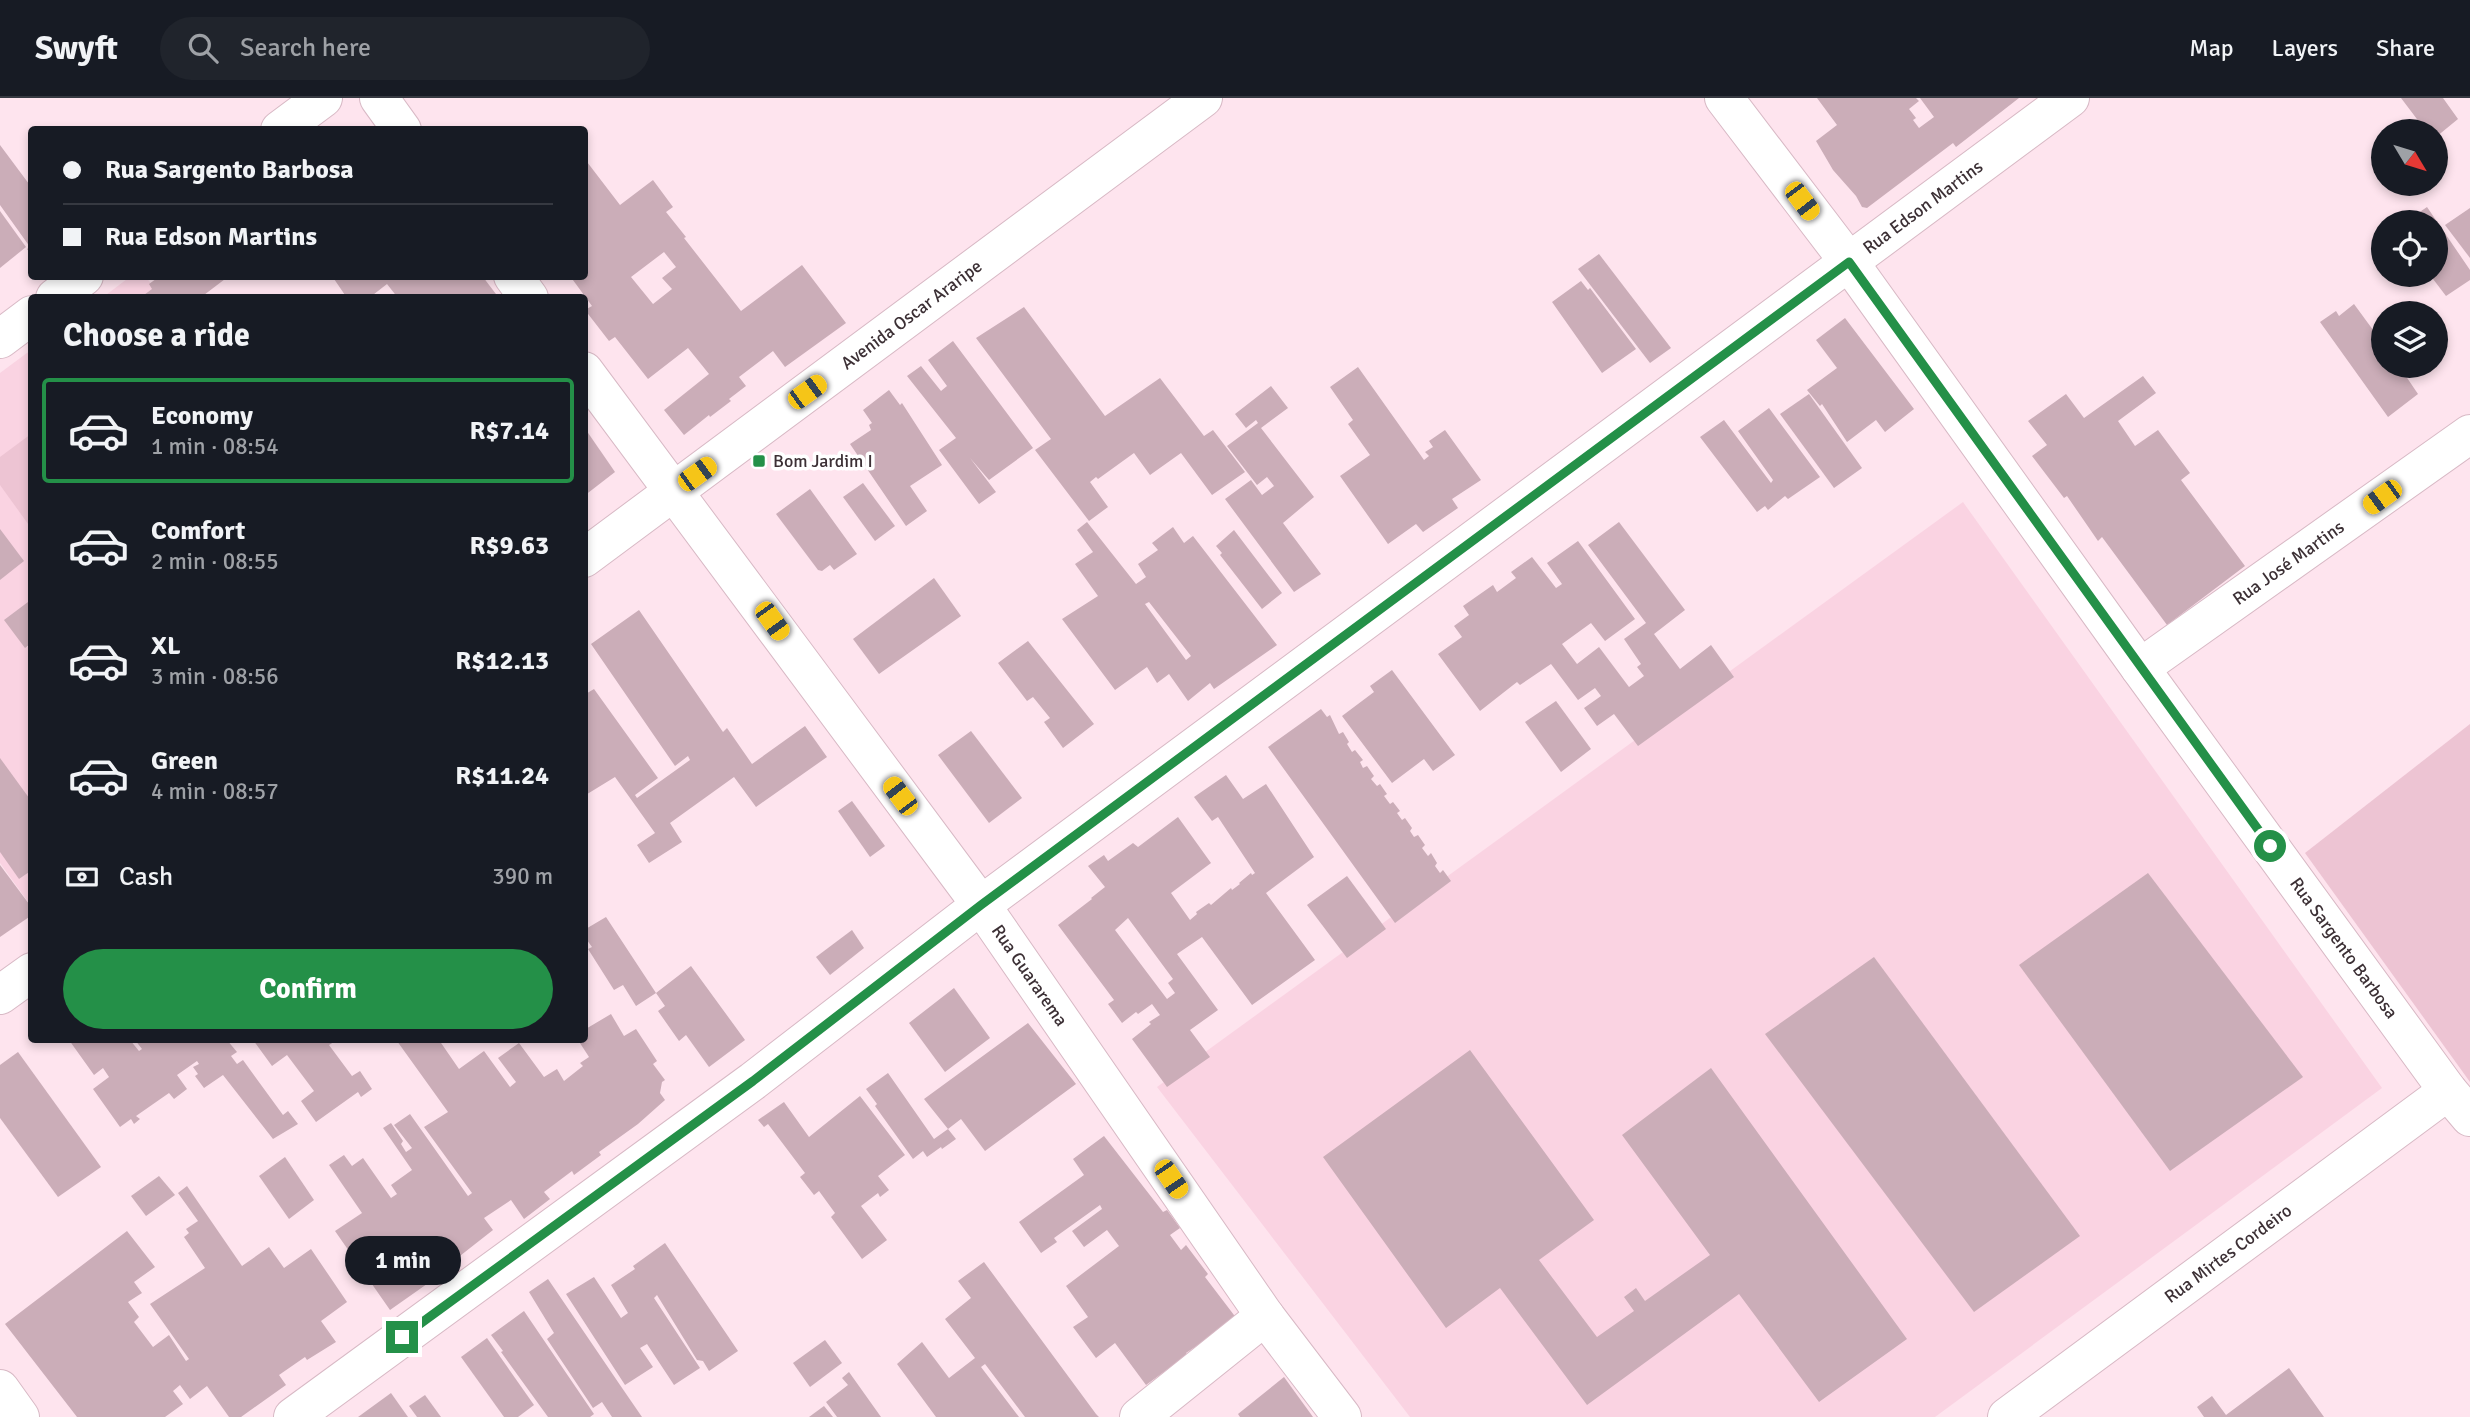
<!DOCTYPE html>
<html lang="en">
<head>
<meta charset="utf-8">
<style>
  body { margin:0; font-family:Signika,sans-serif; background:#20242c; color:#f1f3f6; height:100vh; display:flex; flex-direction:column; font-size:26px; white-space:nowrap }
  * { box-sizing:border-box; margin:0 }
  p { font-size:23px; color:#9ea1a6 }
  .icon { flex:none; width:38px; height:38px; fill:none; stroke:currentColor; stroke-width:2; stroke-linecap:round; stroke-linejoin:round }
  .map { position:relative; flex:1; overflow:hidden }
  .side { position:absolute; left:28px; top:196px; width:560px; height:749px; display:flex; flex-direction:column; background:#171b24; border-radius:7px; box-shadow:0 4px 10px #0003 }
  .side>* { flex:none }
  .top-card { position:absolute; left:28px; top:28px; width:560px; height:154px; border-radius:7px; box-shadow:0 4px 10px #0003; display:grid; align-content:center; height:154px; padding:0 35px; background:#171b24 }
  .needle { width:46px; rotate:128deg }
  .controls { position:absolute; left:2371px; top:21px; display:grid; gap:14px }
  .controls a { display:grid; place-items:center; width:77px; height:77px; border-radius:50%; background:#171b24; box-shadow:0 4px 10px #0003; font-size:35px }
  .end { position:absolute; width:32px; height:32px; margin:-16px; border:9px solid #249048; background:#fff; box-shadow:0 0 0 4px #fff }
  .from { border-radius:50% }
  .bubble { position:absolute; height:49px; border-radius:24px; background:#171b24; box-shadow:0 4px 10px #0003; font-size:23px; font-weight:700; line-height:49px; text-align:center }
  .car { position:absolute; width:21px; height:42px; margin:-21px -10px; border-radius:9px; box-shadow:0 0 5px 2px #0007; background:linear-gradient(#f5c518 24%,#345 0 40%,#f5c518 0 76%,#345 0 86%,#f5c518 0) }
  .top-card b { display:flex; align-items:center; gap:24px; height:66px; font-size:26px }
  .top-card b+b { border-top:2px solid #363941 }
  .top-card i { width:18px; height:18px; background:#f1f3f6 }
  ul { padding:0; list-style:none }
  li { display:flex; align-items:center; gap:21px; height:105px; margin:0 14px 10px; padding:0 21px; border:4px solid transparent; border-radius:7px }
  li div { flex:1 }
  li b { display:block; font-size:26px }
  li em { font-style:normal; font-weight:700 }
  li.selected { border-color:#249048 }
  li>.icon { width:63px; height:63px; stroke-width:1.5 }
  h2 { padding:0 35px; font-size:32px; line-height:84px }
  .pay { display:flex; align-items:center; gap:18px; height:77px; padding:0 35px; font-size:26px }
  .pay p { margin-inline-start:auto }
  .button { display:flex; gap:14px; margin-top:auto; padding:14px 35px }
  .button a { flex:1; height:80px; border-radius:42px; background:#249048; color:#fff; font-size:28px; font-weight:700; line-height:80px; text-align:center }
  header { display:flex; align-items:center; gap:42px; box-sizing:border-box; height:98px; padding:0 35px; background:#171b24; border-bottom:2px solid #363941 }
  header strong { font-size:33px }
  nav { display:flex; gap:38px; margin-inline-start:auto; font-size:24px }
  .search { width:490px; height:63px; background:#20242c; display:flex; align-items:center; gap:18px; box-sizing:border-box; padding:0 24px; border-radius:38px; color:#9ea1a6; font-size:26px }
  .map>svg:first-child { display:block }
  .built { fill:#fad3e2 }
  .green { fill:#edc4d3 }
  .building { fill:#cbadb8; fill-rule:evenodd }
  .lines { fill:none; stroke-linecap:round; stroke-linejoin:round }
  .minor-casing { stroke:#d8b9c5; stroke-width:40 }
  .tertiary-casing { stroke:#d8b9c5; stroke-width:40 }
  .minor { stroke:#fff; stroke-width:38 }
  .tertiary { stroke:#fff; stroke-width:38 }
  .route { stroke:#249048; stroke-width:9 }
  .poi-dot { fill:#249048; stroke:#fff; stroke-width:2.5 }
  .labels { text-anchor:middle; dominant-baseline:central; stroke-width:7; stroke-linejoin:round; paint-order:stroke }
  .street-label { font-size:18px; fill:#3c3035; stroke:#fff }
  .poi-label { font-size:18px; fill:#3c3035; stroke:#fff; text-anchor:start }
</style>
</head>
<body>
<header>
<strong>Swyft</strong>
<div class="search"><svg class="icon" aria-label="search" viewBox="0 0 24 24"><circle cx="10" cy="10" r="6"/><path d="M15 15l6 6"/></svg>Search here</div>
<nav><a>Map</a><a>Layers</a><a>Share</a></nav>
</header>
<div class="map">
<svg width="2470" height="1319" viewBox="0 0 2470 1319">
  <rect width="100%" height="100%" fill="#fee4ee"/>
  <g class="built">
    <path d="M131,178l15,1 15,20 -59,1z"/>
    <path d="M31,252l1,291 -6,4 6,8 -1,253 -31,-43v-490z"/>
    <path d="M1963,404l419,586 -447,329h-525l-253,-330z"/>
  </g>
  <g class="green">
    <path d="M31,336v94l-31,-43v-28z"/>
    <path d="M2470,626v358l-165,-229z"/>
  </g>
  <g class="building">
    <path d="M1817,0h99l3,3 -10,8 7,9 -3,2 6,8 15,-11 -14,-19h99l-63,49 -3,-4 -86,65 -5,-1 -6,-11 -23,-26 -17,-29 21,-16z"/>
    <path d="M2401,0h42l15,21 -22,18v-6h-10z"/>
    <path d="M0,47l32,43v67l-5,-6 3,-2 -30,-42z"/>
    <path d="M584,60l36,47 33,-25 20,27 -7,5 20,25 -2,1 57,73 61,-46 44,58 -61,44 -12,-16 -34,26 7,9 -17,13 2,2 -21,16 -1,-2 -25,20 -20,-25 45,-36 -21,-26 -40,31 -33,-42 -6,4 -24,-31 7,-4 -22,-30h14zM664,154l12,15 -14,11 10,11 -19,15 -22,-27z"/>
    <path d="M2427,109l43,63v10l-24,16 -16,-21h6v-53h-31z"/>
    <path d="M2470,110v50l-25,-33z"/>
    <path d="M0,113l26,36 -26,21z"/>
    <path d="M1599,156l72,94 -21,15 -72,-94z"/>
    <path d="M160,178h69l-29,22h-60l12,-9 -3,-5z"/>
    <path d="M332,178h144l3,4 4,-3 16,21h-101l-11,-14 -18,14h-22z"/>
    <path d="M1581,183l7,9 2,-2 46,61 -34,24 -50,-71z"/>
    <path d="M2354,206l30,41v21h15l19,28 -30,23 -68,-95 16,-11 3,5z"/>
    <path d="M1024,209l81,109 55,-38 44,58 9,-6 32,42 -33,23 -31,-42 -31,22 -16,-22 -36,26 -2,-2 -6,5 18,25 -19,14 -54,-71 16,-11 -75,-101z"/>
    <path d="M1845,220l69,91 -29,23 -9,-12 -29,22 -25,-38 -2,2 -13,-16 30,-22 -21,-28z"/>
    <path d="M953,243l80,107 -44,32 -19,-22 26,34 -17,12 -40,-54 17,-12 -49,-62 14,-10 20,25 6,-5 -19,-26z"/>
    <path d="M1358,269l66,93 5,-4 -4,-4 8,-5 -4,-6 16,-11 36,50 -29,19 6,9 -35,24 -7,-8 -28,20 -48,-68 30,-21 -22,-31 5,-4 -23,-33z"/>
    <path d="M2143,278l13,17 -38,28 17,25 23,-16 32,43 -9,7 64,86 -78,59 -65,-88 -4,4 -31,-45 -3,2 -32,-42 15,-11 -19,-24 38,-27 18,24z"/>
    <path d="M1271,288l17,22 -27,20 53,69 -31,26 38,51 -27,18 -69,-93 26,-19 11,15 12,-9 -7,-9 -10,8 -30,-39 31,-23 -2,-3 -10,8 -11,-14z"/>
    <path d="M889,292l11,15 2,-2 40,62 -32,21 17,25 -21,15 -56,-82 21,-14 -2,-5 3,-2 -9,-13z"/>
    <path d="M1809,296l53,74 -28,20 -54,-74z"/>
    <path d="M1769,310l51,69 -32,22 -3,-3 -17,14 -3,-4 -8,6 -57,-75 24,-17 47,63 2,-3 -35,-49z"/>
    <path d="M584,329l31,45 -31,24z"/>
    <path d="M863,385l32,43 -20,15 -32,-44z"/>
    <path d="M810,391l47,65 -23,16 -4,-5 -8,6 -4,-1 -42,-56z"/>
    <path d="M1087,424l49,62 10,-7 -8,-13 20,-14 -6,-7 21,-16 11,16 9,-7 84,109 -63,44 -4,-6 -22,18 -19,-27 -12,9 -10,-16 -32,23 -53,-71 36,-23 -23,-32 18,-12 -16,-22zM1149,504l42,54 -5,4 -41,-56z"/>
    <path d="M1619,424l66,88 -31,24 26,35 31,-24 23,32 -96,69 -24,-32 -17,12 -13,-18 17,-12 -6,-8 -17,12 -27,-36 -31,21 -3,-3 -37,29 -42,-57 24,-17 -8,-11 15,-11 -6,-9 30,-21 4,7 19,-14 -5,-6 21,-15 24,31 6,-4 -15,-21 31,-22 57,78 -30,22 -14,-18 -29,21 15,20 22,-17 30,40 15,-11 -7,-9 4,-3 -17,-25 22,-16 -58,-78z"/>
    <path d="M0,431l24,32 -24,19z"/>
    <path d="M1234,432l48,63 -20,16 -42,-54 2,-2 -6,-7z"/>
    <path d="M934,480l27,38 -82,58 -26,-35z"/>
    <path d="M32,501v48l-2,-3 -5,4 -21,-28z"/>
    <path d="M639,512l84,122 4,-4 25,36 53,-38 22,31 -71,50 -22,-30 -64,46 12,19 -33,21 -12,-18 18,-12 -40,-56 -31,19v-101l10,-6 64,89 -23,17 2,3 53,-38 -2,-4 -13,10 -84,-122z"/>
    <path d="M1028,543l66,83 -31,24 -19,-26 6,-4 -17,-21 -6,4 -29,-38z"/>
    <path d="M1392,572l63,85 -22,16 -9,-12 -32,24 -50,-67 32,-24 -4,-6z"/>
    <path d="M1556,603l35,48 -30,23 -36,-50z"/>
    <path d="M1321,611l6,8 3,-2 9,19 4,-2 6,10 -2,2 5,8 3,-2 8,10 -3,2 3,6 4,-2 7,10 -3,3 6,7 3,-2 7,10 -3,2 6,8 3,-2 7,9 -3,2 5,7 3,-2 7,10 -2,3 4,6 4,-2 7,10 -3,3 6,8 3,-3 6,10 -2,3 5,7 3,-3 8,11 -56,42 -127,-176z"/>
    <path d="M971,633l51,67 -33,25 -51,-68z"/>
    <path d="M0,660l32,44v68l-13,9 -19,-27z"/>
    <path d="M1226,677l17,24 23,-15 48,73 -48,36 49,67 -63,45 -50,-68 -25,17 41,56 -28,20 20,27 -43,30 -35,-48 19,-15 -2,-2 11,-7 -8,-11 -14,10 -2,-2 -14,11 -14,-19 6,-4 -56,-75 34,-26 -1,-1 14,-11 -17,-21 16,-11 4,6 25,-18 5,4 40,-30 33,46 -40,30 19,27 7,-6 -1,-2 13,-9 2,2 20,-17 1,2 8,-6 -1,-1 12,-10 1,2 3,-2 -37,-56 -6,4 -18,-24zM1128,820l45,61 -5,4 7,10 -8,6 -52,-69z"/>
    <path d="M852,703l33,45 -15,11 -32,-46z"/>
    <path d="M0,767l32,43v7l-32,22z"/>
    <path d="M2148,775l155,204 -133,94 -151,-206z"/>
    <path d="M1347,778l39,53 -39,29 -40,-53z"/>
    <path d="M606,819l50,76 35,-27 54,74 -36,27 -23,-32 -7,6 -21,-30 7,-5 -9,-13 -20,13 -13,-21 -9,5 -26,-41 4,-2 -8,-11v-6z"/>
    <path d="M852,832l12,18 -34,27 -14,-18z"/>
    <path d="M1874,859l206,279 -106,76 -209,-278z"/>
    <path d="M954,890l36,50 -45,34 -36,-49z"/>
    <path d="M611,916l13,22 12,-7 21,32 -4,3 12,16 -3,2 -2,11 5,7 -27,24 -39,28 2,3 -27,20 -2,-4 -28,21 6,7 -26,20 -13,-19 -27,18 9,12 -51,40 2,2 -54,38 -55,-79 27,-18 -33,-48 15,-10 8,11 11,-8 28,40 6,-4 -6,-9 21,-15 -29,-42 8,-5 12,18 -2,3 5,8 6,-4 -18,-23 16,-11 58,82 4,-3 -48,-66 24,-15 -51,-71 42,-1 20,29 25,-18 26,36 6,-5 -18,-24 21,-15 25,34 13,-8 7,12 19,-15 -3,-3 9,-6 -11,-17h6v-10z"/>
    <path d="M1028,925l48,61 -91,67 -24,-32 -13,10 8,10 -14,10 -1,-2 -14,10 -4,-6 -10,8 -38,-53 2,-2 -11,-15 22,-16 46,66 14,-10 -24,-30z"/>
    <path d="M69,942h61l9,11 3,-2 -7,-9h92l10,12 -6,4 6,8 6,-4 40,55 5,-4 10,13 -25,15 -50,-64 -19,13 -9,-12 3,-2 -5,-7 6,-3 -2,-3 -20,14 10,14 -13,10 -5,-6 -33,23 4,3 -6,5 -3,-5 -11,8 -27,-38 16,-12 -6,-9 -9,7z"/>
    <path d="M253,942h84l-8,5 23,31 8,-5 12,18 -11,8 -3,-5 -42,30 -15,-21 13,-10 -27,-36 -15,11z"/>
    <path d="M1470,952l124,170 -55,40 58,77 37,-26 -10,-14 12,-9 9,13 65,-46 -88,-120 89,-67 196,271 -88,63 -80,-108 -152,111 -87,-117 -54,40 -123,-171z"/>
    <path d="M18,954l83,115 -43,30 -58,-79v-53z"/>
    <path d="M860,998l45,59 -27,21 11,14 -9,7 -2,-4 -17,13 26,34 -25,19 -31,-42 4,-4 -16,-22 -5,4 -14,-18 5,-4 -37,-49 -4,3 -6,-7 26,-18 25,35z"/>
    <path d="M1104,1038l59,76 4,-2 13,18 -10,7 11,15 5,-5 22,29 -3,3 32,42 -51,34 1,2 -41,30 -31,-42 -19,15 -23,-31 15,-10 -22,-31 53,-40 -12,-16 -23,17 -12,-16 30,-22 -2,-4 -46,33 3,4 -16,11 -22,-31 65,-47 -11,-16z"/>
    <path d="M285,1059l29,43 -25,19 -30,-43z"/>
    <path d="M159,1078l16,19 -29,21 -15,-20z"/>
    <path d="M187,1088l55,80 27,-19 15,21 27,-19 36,53 -26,19 15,21 -29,18 -2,-3 -26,18 7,10 -45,32h-12l-22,-31 -17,13 -10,-14 -7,6 10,13 -18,13h-88l-72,-93 122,-93 28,36 -21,15 8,11 -14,9 11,15 -5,5 19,25 16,-12 17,26 3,-2 -39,-55 55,-36 -21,-31 5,-4 -3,-4 12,-8 -20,-28z"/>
    <path d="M665,1145l73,108 -29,20 -6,-10 -6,-1 -40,-65 -3,3 46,70 -26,17 -27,-41 -7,4 13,19 -28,18 -59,-91 28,-17 27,41 7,-5 -17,-28 24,-16 -2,-3z"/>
    <path d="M984,1164l112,152 3,3h-74l-40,-53 -4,3 38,50h-83l-39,-53 25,-22 27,36 26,-20 -30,-39 26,-21 -13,-17z"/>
    <path d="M548,1181l72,106 22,32h-30l-10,-15 -9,6 -46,-69 7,-6 -25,-41z"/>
    <path d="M524,1213l70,103 -4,3h-42l-47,-65 2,-1 -12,-16z"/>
    <path d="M487,1240l47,67 -16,12h-14l-43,-60z"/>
    <path d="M825,1242l17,23 -32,24 -17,-24z"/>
    <path d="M2289,1270l35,49h-120l-7,-10 15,-11 14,19z"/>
    <path d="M849,1274l32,45h-44l-11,-15 22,-17 -6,-7z"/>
    <path d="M1284,1279l29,40h-73l-2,-3z"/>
    <path d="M391,1295l17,24h-50z"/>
    <path d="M425,1297l16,22h-24l-8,-11z"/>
    <path d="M824,1308l9,11h-24z"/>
  </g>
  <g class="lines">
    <defs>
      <g id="minor">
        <path d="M379,0l23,32"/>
        <path id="s1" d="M1724,0l125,164 291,406 308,423 22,26"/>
        <path d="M513,178l16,22"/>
        <path id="s2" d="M584,273l397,534 284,411 77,101"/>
        <path id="s3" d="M2140,570l330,-234"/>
        <path d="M0,1291l20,28"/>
        <path id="s4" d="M293,1319l460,-336 228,-176 1089,-807"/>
        <path d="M1139,1319l126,-101"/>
        <path id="s5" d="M2007,1319l441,-326"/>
      </g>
      <g id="tertiary">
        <path d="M280,32l43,-32"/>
        <path d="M55,200l29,-22"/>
        <path d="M0,241l32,-24"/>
        <path id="s6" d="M584,460l619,-460"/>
        <path d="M0,897l32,-23"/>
      </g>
    </defs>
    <use href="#minor" class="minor-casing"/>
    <use href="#tertiary" class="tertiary-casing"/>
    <use href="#minor" class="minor"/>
    <use href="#tertiary" class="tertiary"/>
  </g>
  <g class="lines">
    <path class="route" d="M402,1239l351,-256 228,-176 868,-643 421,584"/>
  </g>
  <rect class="poi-dot" x="752" y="356" width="14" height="14" rx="3.5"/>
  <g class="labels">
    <g class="street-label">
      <text stroke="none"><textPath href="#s4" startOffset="2030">Rua Edson Martins</textPath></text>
      <text stroke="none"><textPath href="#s6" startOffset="408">Avenida Oscar Araripe</textPath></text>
      <text stroke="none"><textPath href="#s3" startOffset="182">Rua José Martins</textPath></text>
      <text stroke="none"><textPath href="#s1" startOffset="1052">Rua Sargento Barbosa</textPath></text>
      <text stroke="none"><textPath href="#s2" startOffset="751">Rua Guararema</textPath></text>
      <text stroke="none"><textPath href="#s5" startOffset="275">Rua Mirtes Cordeiro</textPath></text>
    </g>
    <g class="poi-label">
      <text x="773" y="363">Bom Jardim I</text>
    </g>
  </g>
</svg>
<div class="controls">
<a><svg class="needle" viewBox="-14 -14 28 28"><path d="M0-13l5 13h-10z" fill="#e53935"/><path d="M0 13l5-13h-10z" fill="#9ea1a6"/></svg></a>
<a><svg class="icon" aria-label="locate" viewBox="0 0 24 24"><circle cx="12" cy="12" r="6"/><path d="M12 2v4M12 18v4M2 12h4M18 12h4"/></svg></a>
<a><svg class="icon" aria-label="layers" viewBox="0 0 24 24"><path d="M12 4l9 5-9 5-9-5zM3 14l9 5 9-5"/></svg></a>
</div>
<i class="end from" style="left:2270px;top:748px"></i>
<i class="end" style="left:402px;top:1239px"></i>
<div class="bubble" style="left:345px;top:1138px;width:116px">1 min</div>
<i class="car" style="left:1802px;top:103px;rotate:143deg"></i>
<i class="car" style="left:807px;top:294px;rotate:54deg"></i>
<i class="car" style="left:697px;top:376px;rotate:54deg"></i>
<i class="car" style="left:2382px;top:399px;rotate:234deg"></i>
<i class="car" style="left:772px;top:523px;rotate:144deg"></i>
<i class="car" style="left:900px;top:698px;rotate:323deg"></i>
<i class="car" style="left:1171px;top:1081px;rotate:146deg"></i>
<div class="top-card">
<b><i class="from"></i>Rua Sargento Barbosa</b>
<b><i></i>Rua Edson Martins</b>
</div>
<section class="side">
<h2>Choose a ride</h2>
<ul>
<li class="selected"><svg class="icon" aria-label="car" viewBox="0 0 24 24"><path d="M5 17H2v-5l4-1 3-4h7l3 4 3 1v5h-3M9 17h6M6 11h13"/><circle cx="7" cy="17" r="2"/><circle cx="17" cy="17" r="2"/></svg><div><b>Economy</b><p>1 min · 08:54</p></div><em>R$7.14</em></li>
<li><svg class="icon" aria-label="car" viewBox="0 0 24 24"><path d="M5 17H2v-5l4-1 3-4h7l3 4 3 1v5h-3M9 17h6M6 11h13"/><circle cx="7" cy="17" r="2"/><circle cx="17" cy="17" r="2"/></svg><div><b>Comfort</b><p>2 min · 08:55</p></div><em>R$9.63</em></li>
<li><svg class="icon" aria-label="car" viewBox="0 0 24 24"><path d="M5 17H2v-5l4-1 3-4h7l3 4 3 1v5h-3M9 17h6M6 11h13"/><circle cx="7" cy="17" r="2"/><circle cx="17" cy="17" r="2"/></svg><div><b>XL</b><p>3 min · 08:56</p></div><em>R$12.13</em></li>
<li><svg class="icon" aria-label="car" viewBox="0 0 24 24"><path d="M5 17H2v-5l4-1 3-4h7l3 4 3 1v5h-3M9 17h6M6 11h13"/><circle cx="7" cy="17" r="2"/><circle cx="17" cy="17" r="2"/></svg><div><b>Green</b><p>4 min · 08:57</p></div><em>R$11.24</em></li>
</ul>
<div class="pay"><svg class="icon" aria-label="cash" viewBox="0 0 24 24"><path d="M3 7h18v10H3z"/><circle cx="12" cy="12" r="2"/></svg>Cash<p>390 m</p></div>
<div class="button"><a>Confirm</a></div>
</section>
</div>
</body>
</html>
